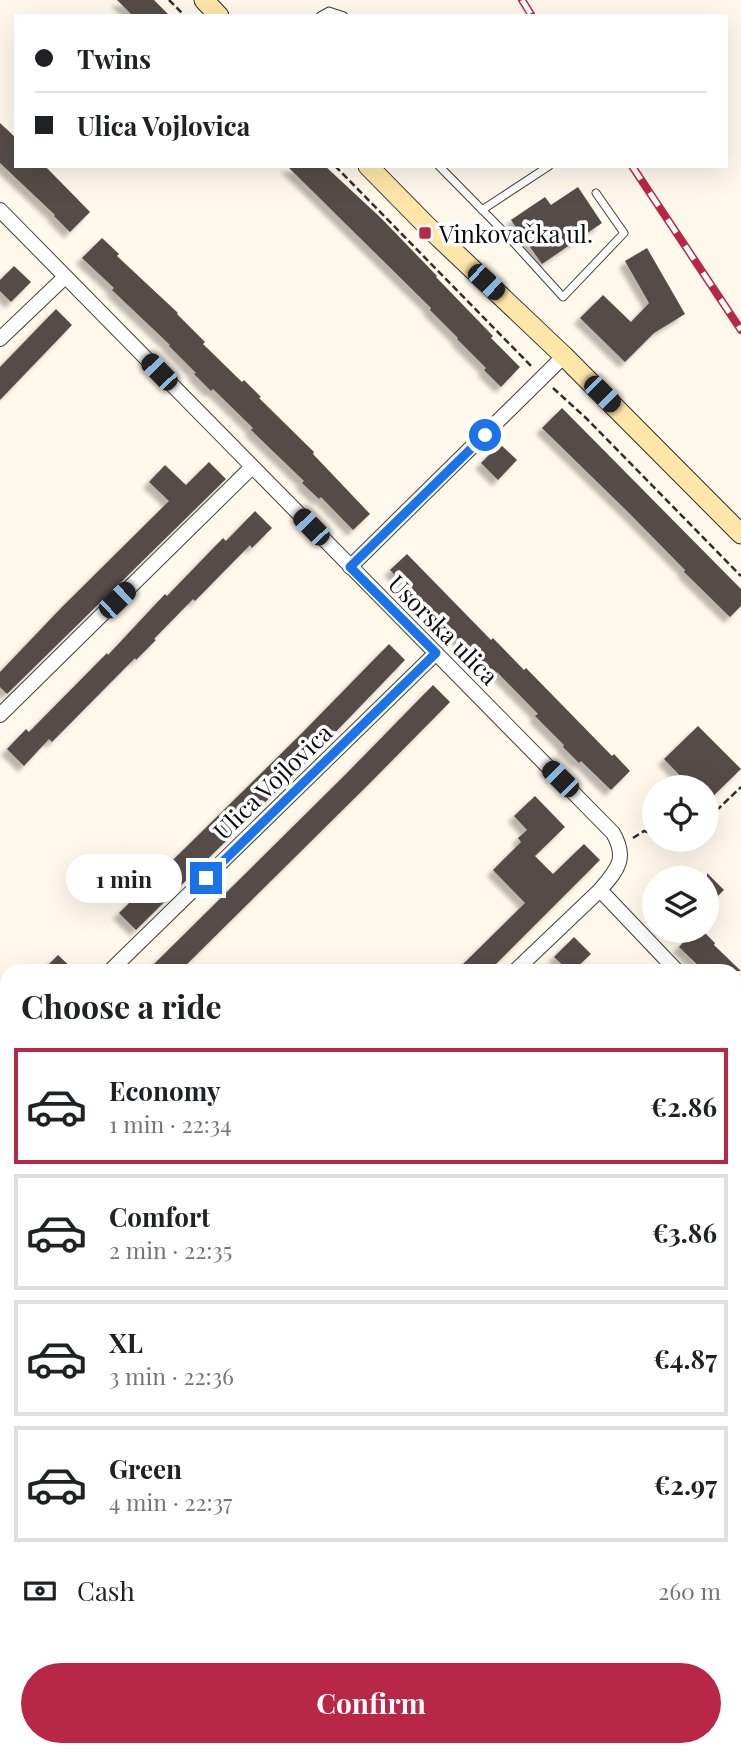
<!DOCTYPE html>
<html lang="en">
<head>
<meta charset="utf-8">
<style>
  body { margin:0; font-family:"Playfair Display",serif; background:#f6f6f6; color:#202124; height:100vh; display:flex; flex-direction:column; font-size:26px; white-space:nowrap }
  * { box-sizing:border-box; margin:0 }
  p { font-size:23px; color:#757577 }
  .icon { flex:none; width:38px; height:38px; fill:none; stroke:currentColor; stroke-width:2; stroke-linecap:round; stroke-linejoin:round }
  .map { position:relative; flex:1; overflow:hidden }
  .details { position:absolute; left:0px; top:964px; width:742px; height:793px; display:flex; flex-direction:column; background:#fff; border-radius:21px 21px 0 0; box-shadow:0 7px 28px #0002 }
  .details>* { flex:none }
  .banner { position:absolute; left:14px; top:14px; width:714px; height:154px; border-radius:0px; box-shadow:0 7px 28px #0002; display:grid; align-content:center; height:154px; padding:0 21px; background:#fff }
  .tools { position:absolute; left:642px; top:775px; display:grid; gap:14px }
  .tools a { display:grid; place-items:center; width:77px; height:77px; border-radius:50%; background:#fff; box-shadow:0 7px 28px #0002; font-size:35px }
  .end { position:absolute; width:32px; height:32px; margin:-16px; border:9px solid #1a73e8; background:#fff; box-shadow:0 0 0 4px #fff }
  .from { border-radius:50% }
  .bubble { position:absolute; height:49px; border-radius:24px; background:#fff; box-shadow:0 7px 28px #0002; font-size:23px; font-weight:700; line-height:49px; text-align:center }
  .car { position:absolute; width:21px; height:42px; margin:-21px -10px; border-radius:9px; box-shadow:0 0 5px 2px #0007; background:linear-gradient(#222 24%,#8ab4d8 0 40%,#222 0 76%,#8ab4d8 0 86%,#222 0) }
  .banner b { display:flex; align-items:center; gap:24px; height:66px; font-size:26px }
  .banner b+b { border-top:2px solid #e0e0e0 }
  .banner i { width:18px; height:18px; background:#202124 }
  ul { padding:0; list-style:none }
  li { display:flex; align-items:center; gap:21px; height:116px; margin:0 14px 10px; padding:0 7px; border:4px solid #e0e0e0; border-radius:0px }
  li div { flex:1 }
  li b { display:block; font-size:26px }
  li em { font-style:normal; font-weight:700 }
  li.current { border-color:#b82846 }
  li>.icon { width:63px; height:63px; stroke-width:1.5 }
  h2 { padding:0 21px; font-size:32px; line-height:84px }
  .pay { display:flex; align-items:center; gap:18px; height:77px; padding:0 21px; font-size:26px }
  .pay p { margin-inline-start:auto }
  .action { display:flex; gap:14px; margin-top:auto; padding:14px 21px }
  .action a { flex:1; height:80px; border-radius:42px; background:#b82846; color:#fff; font-size:28px; font-weight:700; line-height:80px; text-align:center }
  .map>svg:first-child { display:block }
  .building { fill:#544b49; filter:url(#shadow) }
  .lines { fill:none; stroke-linecap:round; stroke-linejoin:round }
  .service-casing { stroke:#3f3f3f; stroke-width:9 }
  .minor-casing { stroke:#3f3f3f; stroke-width:16 }
  .secondary-casing { stroke:#2e2e2e; stroke-width:21 }
  .path { stroke:#2e2e2e; stroke-width:2.5; stroke-dasharray:7 3.5; stroke-linecap:butt }
  .service { stroke:#fff; stroke-width:7 }
  .minor { stroke:#fff; stroke-width:14 }
  .secondary { stroke:#fde6a8; stroke-width:19 }
  .rail-casing { stroke:#b82846; stroke-width:8 }
  .rail { stroke:#fff; stroke-width:5; stroke-dasharray:16; stroke-linecap:butt }
  .route { stroke:#1a73e8; stroke-width:9 }
  .poi-dot { fill:#b82846; stroke:#fff; stroke-width:2.5 }
  .labels { text-anchor:middle; dominant-baseline:central; stroke-width:7; stroke-linejoin:round; paint-order:stroke }
  .poi-label { font-size:24px; fill:#0c0c0c; stroke:#fff; text-anchor:start }
  .street-label { font-size:24px; fill:#0c0c0c; stroke:#fff }
</style>
</head>
<body>
<div class="map">
<svg width="741" height="1756" viewBox="0 0 741 1756">
  <defs>
    <filter id="shadow"><feDropShadow dx="-6" dy="6" stdDeviation="2" flood-color="#0004"/></filter>
  </defs>
  <rect width="100%" height="100%" fill="#fff8eb"/>
  <g class="building">
    <path d="M117,0h37l16,16h-37z"/>
    <path d="M0,123l16,15v28h29l45,46 -20,20 -16,-16 1,-1 -55,-52z"/>
    <path d="M287,166h38l56,52 56,58 -1,1 57,59 -2,2 29,29 -19,20 -17,-17 2,-2 -29,-29 1,-1 -28,-28 1,-2z"/>
    <path d="M578,187l24,36 -60,41 -31,-44 34,-23 6,8z"/>
    <path d="M102,238l17,16 -2,2 61,57 -1,1 28,28 -2,2 39,38 2,-2 17,17 -2,1 55,54 -1,2 57,60 -17,16 -32,-33 -2,2 -17,-16 2,-2 -53,-51 2,-2 -40,-39 -2,2 -17,-17 2,-1 -27,-27 1,-1 -58,-55 2,-2 -32,-30z"/>
    <path d="M647,248l38,66 -31,19 -29,29 -45,-44 23,-23 28,27 18,-19 -24,-42z"/>
    <path d="M14,266l17,16 -20,20 -11,-11v-11z"/>
    <path d="M56,309l16,16 -72,75v-33z"/>
    <path d="M562,408l179,181v17l-11,11 -46,-45 1,-2 -57,-58 -86,-84z"/>
    <path d="M500,444l17,16 -19,20 -17,-17z"/>
    <path d="M209,462l17,17 -219,215 -7,-7v-15l62,-65 107,-106 -20,-19 16,-17 21,20z"/>
    <path d="M255,511l17,17 -20,20 -2,-3 -55,56 -2,-2 -39,40 2,1 -20,20 -1,-2 -83,84 -3,-3 -25,27 -17,-17 19,-20 3,3 78,-79 1,2 57,-61 2,2 56,-58 3,3z"/>
    <path d="M407,554l84,86 2,-2 31,32 2,-2 86,88 2,-2 16,17 -19,19 -30,-29 -2,2 -16,-16 1,-2 -29,-29 3,-2 -41,-42 -2,2 -27,-29 -2,2 -76,-77z"/>
    <path d="M389,644l16,16 -79,82 -190,188 -17,-17 183,-180z"/>
    <path d="M433,685l17,17 -80,81 -190,188h-33l199,-197z"/>
    <path d="M698,726l43,43 -34,33v-14h-15l-28,-29z"/>
    <path d="M535,796l30,31 -30,29 18,18 31,-30 16,16 -111,111h-33l69,-68 -32,-33 28,-28 -3,-4 9,-8 -13,-14z"/>
    <path d="M707,873l17,17 -17,17z"/>
    <path d="M694,931h9l12,12 -1,2 27,26h-37l-25,-24z"/>
    <path d="M574,937l17,17 -18,17h-4l-15,-14z"/>
    <path d="M58,955l17,16h-33z"/>
  </g>
  <g class="lines">
    <defs>
      <g id="service">
        <path d="M320,16l9,-5 15,5"/>
        <path d="M439,166l65,66 59,65 61,-64 -28,-40"/>
        <path d="M482,210l67,-44"/>
        <path d="M735,1422l6,5"/>
        <path d="M735,1623l6,-7"/>
      </g>
      <g id="minor">
        <path d="M0,210l613,623c15,26 4,37 -13,57l77,81"/>
        <path d="M0,339l65,-62"/>
        <path d="M350,567l214,-211"/>
        <path d="M0,715l252,-248"/>
        <path d="M110,971l326,-318"/>
        <path d="M515,971l85,-81"/>
        <path d="M735,1032l6,6"/>
        <path d="M0,1079l7,-7"/>
        <path d="M0,1472l7,-6"/>
      </g>
      <g id="secondary">
        <path d="M204,0l15,16"/>
        <path d="M368,166l60,61 136,129 177,178"/>
      </g>
    </defs>
    <use href="#service" class="service-casing"/>
    <use href="#minor" class="minor-casing"/>
    <use href="#secondary" class="secondary-casing"/>
    <g class="path">
      <path d="M169,0l16,16"/>
      <path d="M335,166l196,200"/>
      <path d="M553,388l34,31 154,157"/>
      <path d="M707,810l5,-4 6,3 23,-22"/>
      <path d="M633,838l11,-7 10,3"/>
      <path d="M509,1750l2,6"/>
    </g>
    <use href="#service" class="service"/>
    <use href="#minor" class="minor"/>
    <use href="#secondary" class="secondary"/>
    <defs>
      <g id="rail">
        <path d="M522,0l10,16"/>
        <path d="M632,166l109,164"/>
      </g>
    </defs>
    <use href="#rail" class="rail-casing"/>
    <use href="#rail" class="rail"/>
  </g>
  <g class="lines">
    <path class="route" d="M206,878l230,-225 -86,-86 135,-132"/>
  </g>
  <rect class="poi-dot" x="418" y="226" width="14" height="14" rx="3.5"/>
  <g class="labels">
    <g class="poi-label">
      <text x="439" y="233">Vinkovačka ul.</text>
    </g>
    <g class="street-label">
      <text transform="translate(444 629) rotate(45)">Usorska ulica</text>
      <text transform="translate(272 781) rotate(-44)">Ulica Vojlovica</text>
    </g>
  </g>
</svg>
<div class="tools">
<a><svg class="icon" aria-label="locate" viewBox="0 0 24 24"><circle cx="12" cy="12" r="6"/><path d="M12 2v4M12 18v4M2 12h4M18 12h4"/></svg></a>
<a><svg class="icon" aria-label="layers" viewBox="0 0 24 24"><path d="M12 4l9 5-9 5-9-5zM3 14l9 5 9-5"/></svg></a>
</div>
<i class="end from" style="left:485px;top:435px"></i>
<i class="end" style="left:206px;top:878px"></i>
<div class="bubble" style="left:66px;top:854px;width:116px">1 min</div>
<i class="car" style="left:486px;top:282px;rotate:133deg"></i>
<i class="car" style="left:159px;top:372px;rotate:316deg"></i>
<i class="car" style="left:602px;top:394px;rotate:135deg"></i>
<i class="car" style="left:311px;top:527px;rotate:316deg"></i>
<i class="car" style="left:117px;top:600px;rotate:46deg"></i>
<i class="car" style="left:560px;top:779px;rotate:315deg"></i>
<div class="banner">
<b><i class="from"></i>Twins</b>
<b><i></i>Ulica Vojlovica</b>
</div>
<section class="details">
<h2>Choose a ride</h2>
<ul>
<li class="current"><svg class="icon" aria-label="car" viewBox="0 0 24 24"><path d="M5 17H2v-5l4-1 3-4h7l3 4 3 1v5h-3M9 17h6M6 11h13"/><circle cx="7" cy="17" r="2"/><circle cx="17" cy="17" r="2"/></svg><div><b>Economy</b><p>1 min · 22:34</p></div><em>€2.86</em></li>
<li><svg class="icon" aria-label="car" viewBox="0 0 24 24"><path d="M5 17H2v-5l4-1 3-4h7l3 4 3 1v5h-3M9 17h6M6 11h13"/><circle cx="7" cy="17" r="2"/><circle cx="17" cy="17" r="2"/></svg><div><b>Comfort</b><p>2 min · 22:35</p></div><em>€3.86</em></li>
<li><svg class="icon" aria-label="car" viewBox="0 0 24 24"><path d="M5 17H2v-5l4-1 3-4h7l3 4 3 1v5h-3M9 17h6M6 11h13"/><circle cx="7" cy="17" r="2"/><circle cx="17" cy="17" r="2"/></svg><div><b>XL</b><p>3 min · 22:36</p></div><em>€4.87</em></li>
<li><svg class="icon" aria-label="car" viewBox="0 0 24 24"><path d="M5 17H2v-5l4-1 3-4h7l3 4 3 1v5h-3M9 17h6M6 11h13"/><circle cx="7" cy="17" r="2"/><circle cx="17" cy="17" r="2"/></svg><div><b>Green</b><p>4 min · 22:37</p></div><em>€2.97</em></li>
</ul>
<div class="pay"><svg class="icon" aria-label="cash" viewBox="0 0 24 24"><path d="M3 7h18v10H3z"/><circle cx="12" cy="12" r="2"/></svg>Cash<p>260 m</p></div>
<div class="action"><a>Confirm</a></div>
</section>
</div>
</body>
</html>
